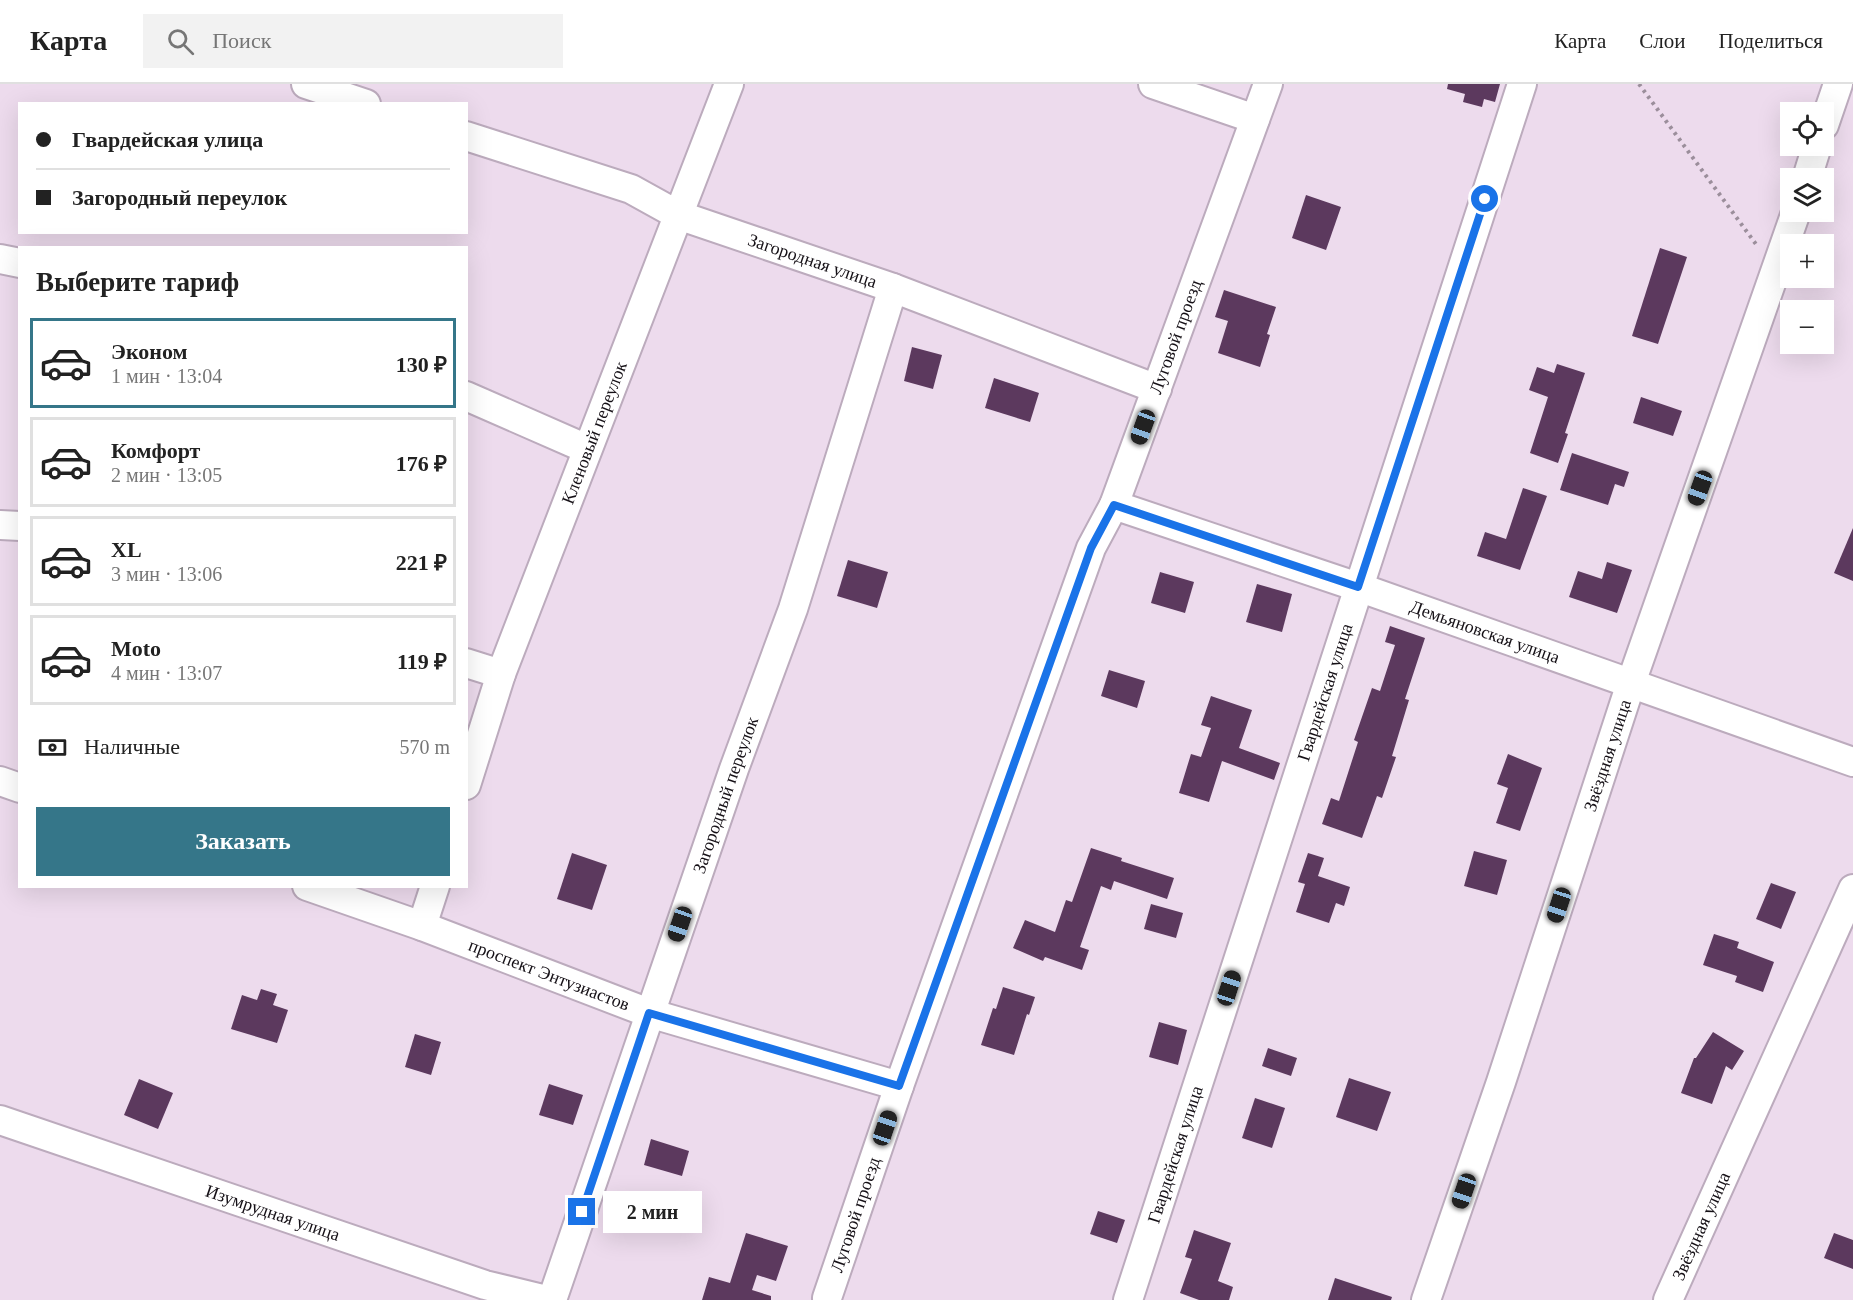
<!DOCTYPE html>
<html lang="ru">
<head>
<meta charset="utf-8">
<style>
  body { margin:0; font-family:Georgia,serif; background:#f2f2f2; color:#222; height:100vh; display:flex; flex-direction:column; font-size:22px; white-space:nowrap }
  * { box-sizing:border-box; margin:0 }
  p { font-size:20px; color:#767676 }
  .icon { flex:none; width:33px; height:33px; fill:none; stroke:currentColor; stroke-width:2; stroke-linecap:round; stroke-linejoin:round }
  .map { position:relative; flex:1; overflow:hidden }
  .sheet { position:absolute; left:18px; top:162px; width:450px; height:642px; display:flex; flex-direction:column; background:#fff; border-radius:0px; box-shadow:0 6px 24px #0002 }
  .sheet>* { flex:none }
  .banner { position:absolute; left:18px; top:18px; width:450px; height:132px; border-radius:0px; box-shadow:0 6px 24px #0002; display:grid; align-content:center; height:132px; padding:0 18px; background:#fff }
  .fabs { position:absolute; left:1780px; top:18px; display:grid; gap:12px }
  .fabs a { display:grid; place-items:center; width:54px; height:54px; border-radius:0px; background:#fff; box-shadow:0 6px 24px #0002; font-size:30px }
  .end { position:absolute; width:27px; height:27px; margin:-14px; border:8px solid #1a73e8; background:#fff; box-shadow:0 0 0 3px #fff }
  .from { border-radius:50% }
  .bubble { position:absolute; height:42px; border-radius:0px; background:#fff; box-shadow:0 6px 24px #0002; font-size:20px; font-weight:700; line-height:42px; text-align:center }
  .car { position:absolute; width:18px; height:36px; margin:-18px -9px; border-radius:8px; box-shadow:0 0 4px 2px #0007; background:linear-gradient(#222 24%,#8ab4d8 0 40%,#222 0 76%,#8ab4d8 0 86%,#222 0) }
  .banner b { display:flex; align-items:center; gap:21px; height:57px; font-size:22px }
  .banner b+b { border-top:2px solid #e0e0e0 }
  .banner i { width:15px; height:15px; background:#222 }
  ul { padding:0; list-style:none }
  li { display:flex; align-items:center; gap:18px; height:90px; margin:0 12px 9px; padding:0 6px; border:3px solid #e0e0e0; border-radius:0px }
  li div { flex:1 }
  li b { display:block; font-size:22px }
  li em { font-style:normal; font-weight:700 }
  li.on { border-color:#357689 }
  li>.icon { width:54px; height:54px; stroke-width:1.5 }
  h2 { padding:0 18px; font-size:27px; line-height:72px }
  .pay { display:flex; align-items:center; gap:15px; height:66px; padding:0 18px; font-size:22px }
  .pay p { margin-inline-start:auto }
  .button { display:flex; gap:12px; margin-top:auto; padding:12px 18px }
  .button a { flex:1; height:69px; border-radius:0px; background:#357689; color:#fff; font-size:24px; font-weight:700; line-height:69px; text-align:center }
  header { display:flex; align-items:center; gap:36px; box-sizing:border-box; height:84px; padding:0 30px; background:#fff; border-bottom:2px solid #e0e0e0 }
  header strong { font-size:28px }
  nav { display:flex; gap:33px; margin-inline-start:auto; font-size:21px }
  .search { width:420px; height:54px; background:#f2f2f2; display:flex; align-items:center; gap:15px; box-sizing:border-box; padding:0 21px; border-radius:0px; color:#767676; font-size:22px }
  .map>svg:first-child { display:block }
  .building { fill:#5c395e }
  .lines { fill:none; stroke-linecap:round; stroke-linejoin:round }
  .minor-casing { stroke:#bcabbd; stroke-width:32 }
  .path { stroke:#9b8e9b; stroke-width:4; stroke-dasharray:3 4.5; stroke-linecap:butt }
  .minor { stroke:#fff; stroke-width:28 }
  .route { stroke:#1a73e8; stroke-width:8 }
  .labels { text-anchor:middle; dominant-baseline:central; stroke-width:6; stroke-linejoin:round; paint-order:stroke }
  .street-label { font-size:18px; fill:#151016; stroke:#fae8fb }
</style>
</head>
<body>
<header>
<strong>Карта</strong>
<div class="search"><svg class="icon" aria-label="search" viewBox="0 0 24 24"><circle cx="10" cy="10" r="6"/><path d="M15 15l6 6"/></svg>Поиск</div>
<nav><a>Карта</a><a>Слои</a><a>Поделиться</a></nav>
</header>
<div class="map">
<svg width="1853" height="1216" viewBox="0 0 1853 1216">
  <rect width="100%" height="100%" fill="#eddbed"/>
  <g class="building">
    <path d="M1448,0h52l-5,18 -11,-3 -2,8 -19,-5 2,-8 -18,-5z"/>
    <path d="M1306,111l35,12 -15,43 -34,-12z"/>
    <path d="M1660,164l27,9 -29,87 -26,-8z"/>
    <path d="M1224,206l52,17 -9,27 3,1 -10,32 -42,-14 10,-32 -13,-4z"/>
    <path d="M912,263l30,8 -9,34 -29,-8z"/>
    <path d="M1557,280l28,9 -20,60 3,1 -10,29 -28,-10 18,-56 -19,-7 8,-23 17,6z"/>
    <path d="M994,294l45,15 -9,29 -45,-14z"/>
    <path d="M1641,313l41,14 -9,25 -40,-13z"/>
    <path d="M1572,369l57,19 -5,15 -9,-3 -7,21 -48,-15z"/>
    <path d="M1523,404l24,8 -27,74 -43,-14 8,-24 21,7z"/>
    <path d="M1853,444v53l-19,-8z"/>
    <path d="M848,476l40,12 -11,36 -40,-12z"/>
    <path d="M1607,478l25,8 -15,43 -48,-16 9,-26 24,8z"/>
    <path d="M1160,488l34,10 -9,31 -34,-10z"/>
    <path d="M1257,500l35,10 -10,38 -36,-10z"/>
    <path d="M1390,542l35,12 -20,61 4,1 -17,56 4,1 -14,41 -5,-2 -15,42 -40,-14 9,-26 8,3 19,-59 -4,-2 18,-52 8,3 15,-46 -10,-3z"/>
    <path d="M1109,586l36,11 -8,27 -36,-12z"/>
    <path d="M1211,612l41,14 -13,38 41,15 -6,17 -52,-19 -13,41 -30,-9 12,-39 10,3 10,-29 -10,-3z"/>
    <path d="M1508,670l34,14 -22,63 -24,-8 12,-35 -11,-4z"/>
    <path d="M1091,764l31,10 -1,3 53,17 -7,21 -53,-18 -3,9 -10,-4 -21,61 9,3 -7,20 -37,-13 -2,4 -30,-13 12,-28 30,12 11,-32 6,2z"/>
    <path d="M1474,767l33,9 -10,35 -33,-9z"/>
    <path d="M572,769l35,12 -15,45 -35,-11z"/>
    <path d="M1308,769l16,5 -6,18 32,11 -6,19 -8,-3 -7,20 -33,-11 9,-28 -7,-2z"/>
    <path d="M1771,799l25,9 -15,37 -25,-10z"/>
    <path d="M1151,820l32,9 -7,25 -32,-9z"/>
    <path d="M1714,850l25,8 -2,6 37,14 -11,30 -28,-10 2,-6 -34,-11z"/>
    <path d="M1003,903l32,10 -6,18 -2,-1 -13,41 -33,-10 12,-37 3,1z"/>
    <path d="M261,905l16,5 -4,11 15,5 -11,33 -46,-14 11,-34 15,5z"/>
    <path d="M1159,938l28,8 -9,35 -29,-8z"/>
    <path d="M1713,948l31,19 -12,19 -6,-4 -14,38 -31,-11 13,-35h2z"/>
    <path d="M415,950l26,8 -10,33 -26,-8z"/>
    <path d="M1268,964l29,10 -6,18 -29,-10z"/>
    <path d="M1349,994l42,14 -14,39 -41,-14z"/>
    <path d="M139,995l34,14 -15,36 -34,-14z"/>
    <path d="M549,1000l34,11 -10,30 -34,-10z"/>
    <path d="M1255,1014l30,10 -13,40 -30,-10z"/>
    <path d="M651,1055l38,12 -7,25 -38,-11z"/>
    <path d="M1098,1127l27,9 -8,23 -27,-9z"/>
    <path d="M1194,1146l37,13 -13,38 15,6 -4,13h-30l-19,-7 12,-34 -7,-2z"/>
    <path d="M746,1149l42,13 -12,35 -19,-6 -5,15 19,6v4h-69l7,-23 21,6z"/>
    <path d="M1834,1149l19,7v29l-29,-11z"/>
    <path d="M1335,1194l57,19 -1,3h-63z"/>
  </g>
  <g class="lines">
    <defs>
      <g id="minor">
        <path d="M306,0l60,20"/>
        <path d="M1153,0l102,35"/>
        <path d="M1824,41l14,-41"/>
        <path id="s1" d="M466,52l165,53 47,26 215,73 264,101"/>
        <path d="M1807,94l10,-32"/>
        <path d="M0,175l20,4"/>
        <path d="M466,312l121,53"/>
        <path id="s2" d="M1114,421l244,82 495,175"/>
        <path d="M0,441l20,1"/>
        <path d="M466,579l35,11"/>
        <path d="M0,697l20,7"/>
        <path id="s3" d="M466,701l35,-111 228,-590"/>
        <path id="s4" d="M307,802l115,40 227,87 250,73"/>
        <path d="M422,842l13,-40"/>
        <path id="s5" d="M0,1036l485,165 62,15"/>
        <path id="s6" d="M827,1214l72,-212 192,-538 23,-43 154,-421"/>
        <path id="s7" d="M552,1216l182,-531 59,-160 100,-321"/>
        <path id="s8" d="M1128,1216l394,-1216"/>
        <path id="s9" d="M1426,1216l75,-218 130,-399 165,-471"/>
        <path id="s10" d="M1668,1216l185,-411"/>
      </g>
    </defs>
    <use href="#minor" class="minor-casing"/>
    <path class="path" d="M1639,0l119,163"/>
    <use href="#minor" class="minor"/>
  </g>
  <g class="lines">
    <path class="route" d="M582,1128l67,-199 250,73 192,-538 23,-43 244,82 127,-388"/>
  </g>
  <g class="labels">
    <g class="street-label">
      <text stroke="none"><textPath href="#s1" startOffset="369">Загородная улица</textPath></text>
      <text stroke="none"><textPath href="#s6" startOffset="1023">Луговой проезд</textPath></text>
      <text stroke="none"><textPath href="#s3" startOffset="375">Кленовый переулок</textPath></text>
      <text stroke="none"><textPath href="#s2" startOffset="392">Демьяновская улица</textPath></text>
      <text stroke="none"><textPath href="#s8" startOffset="639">Гвардейская улица</textPath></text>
      <text stroke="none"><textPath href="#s9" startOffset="574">Звёздная улица</textPath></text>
      <text stroke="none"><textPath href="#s7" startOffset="534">Загородный переулок</textPath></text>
      <text stroke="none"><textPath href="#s4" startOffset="258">проспект Энтузиастов</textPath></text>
      <text stroke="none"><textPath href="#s8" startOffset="153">Гвардейская улица</textPath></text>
      <text stroke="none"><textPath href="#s5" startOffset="288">Изумрудная улица</textPath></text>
      <text stroke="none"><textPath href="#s6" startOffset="88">Луговой проезд</textPath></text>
      <text stroke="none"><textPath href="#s10" startOffset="81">Звёздная улица</textPath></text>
    </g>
  </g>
</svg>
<div class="fabs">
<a><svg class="icon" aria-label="locate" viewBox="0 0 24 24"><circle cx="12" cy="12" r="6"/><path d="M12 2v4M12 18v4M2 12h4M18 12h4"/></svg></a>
<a><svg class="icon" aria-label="layers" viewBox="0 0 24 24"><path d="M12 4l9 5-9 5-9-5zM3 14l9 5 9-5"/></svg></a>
<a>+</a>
<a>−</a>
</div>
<i class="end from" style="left:1485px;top:115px"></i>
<i class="end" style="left:582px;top:1128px"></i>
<div class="bubble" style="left:603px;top:1107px;width:99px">2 мин</div>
<i class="car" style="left:1143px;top:343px;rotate:200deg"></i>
<i class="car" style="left:1700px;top:404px;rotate:200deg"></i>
<i class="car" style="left:1559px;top:821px;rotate:198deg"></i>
<i class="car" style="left:680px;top:840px;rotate:199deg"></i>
<i class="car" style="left:1229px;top:904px;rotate:18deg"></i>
<i class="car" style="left:885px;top:1044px;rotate:19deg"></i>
<i class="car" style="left:1464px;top:1107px;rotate:199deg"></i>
<div class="banner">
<b><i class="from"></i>Гвардейская улица</b>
<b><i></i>Загородный переулок</b>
</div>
<section class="sheet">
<h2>Выберите тариф</h2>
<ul>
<li class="on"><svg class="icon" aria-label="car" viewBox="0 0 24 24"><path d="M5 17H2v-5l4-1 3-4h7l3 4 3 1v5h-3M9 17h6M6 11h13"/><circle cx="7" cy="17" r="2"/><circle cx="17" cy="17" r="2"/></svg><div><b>Эконом</b><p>1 мин · 13:04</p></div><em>130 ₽</em></li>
<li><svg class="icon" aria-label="car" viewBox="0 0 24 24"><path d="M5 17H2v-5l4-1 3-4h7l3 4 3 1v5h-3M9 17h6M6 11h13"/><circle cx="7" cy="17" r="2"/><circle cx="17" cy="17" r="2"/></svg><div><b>Комфорт</b><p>2 мин · 13:05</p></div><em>176 ₽</em></li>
<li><svg class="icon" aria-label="car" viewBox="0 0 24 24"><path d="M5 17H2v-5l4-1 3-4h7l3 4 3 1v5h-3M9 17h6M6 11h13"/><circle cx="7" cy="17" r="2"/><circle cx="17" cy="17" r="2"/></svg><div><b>XL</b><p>3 мин · 13:06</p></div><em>221 ₽</em></li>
<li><svg class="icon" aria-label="car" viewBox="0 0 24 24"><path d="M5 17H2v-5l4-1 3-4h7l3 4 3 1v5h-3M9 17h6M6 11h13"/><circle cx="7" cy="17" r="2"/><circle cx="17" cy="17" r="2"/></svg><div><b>Moto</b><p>4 мин · 13:07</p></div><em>119 ₽</em></li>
</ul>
<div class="pay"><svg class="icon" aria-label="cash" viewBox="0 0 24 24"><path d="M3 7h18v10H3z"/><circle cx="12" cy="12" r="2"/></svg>Наличные<p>570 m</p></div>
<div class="button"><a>Заказать</a></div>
</section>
</div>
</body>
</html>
